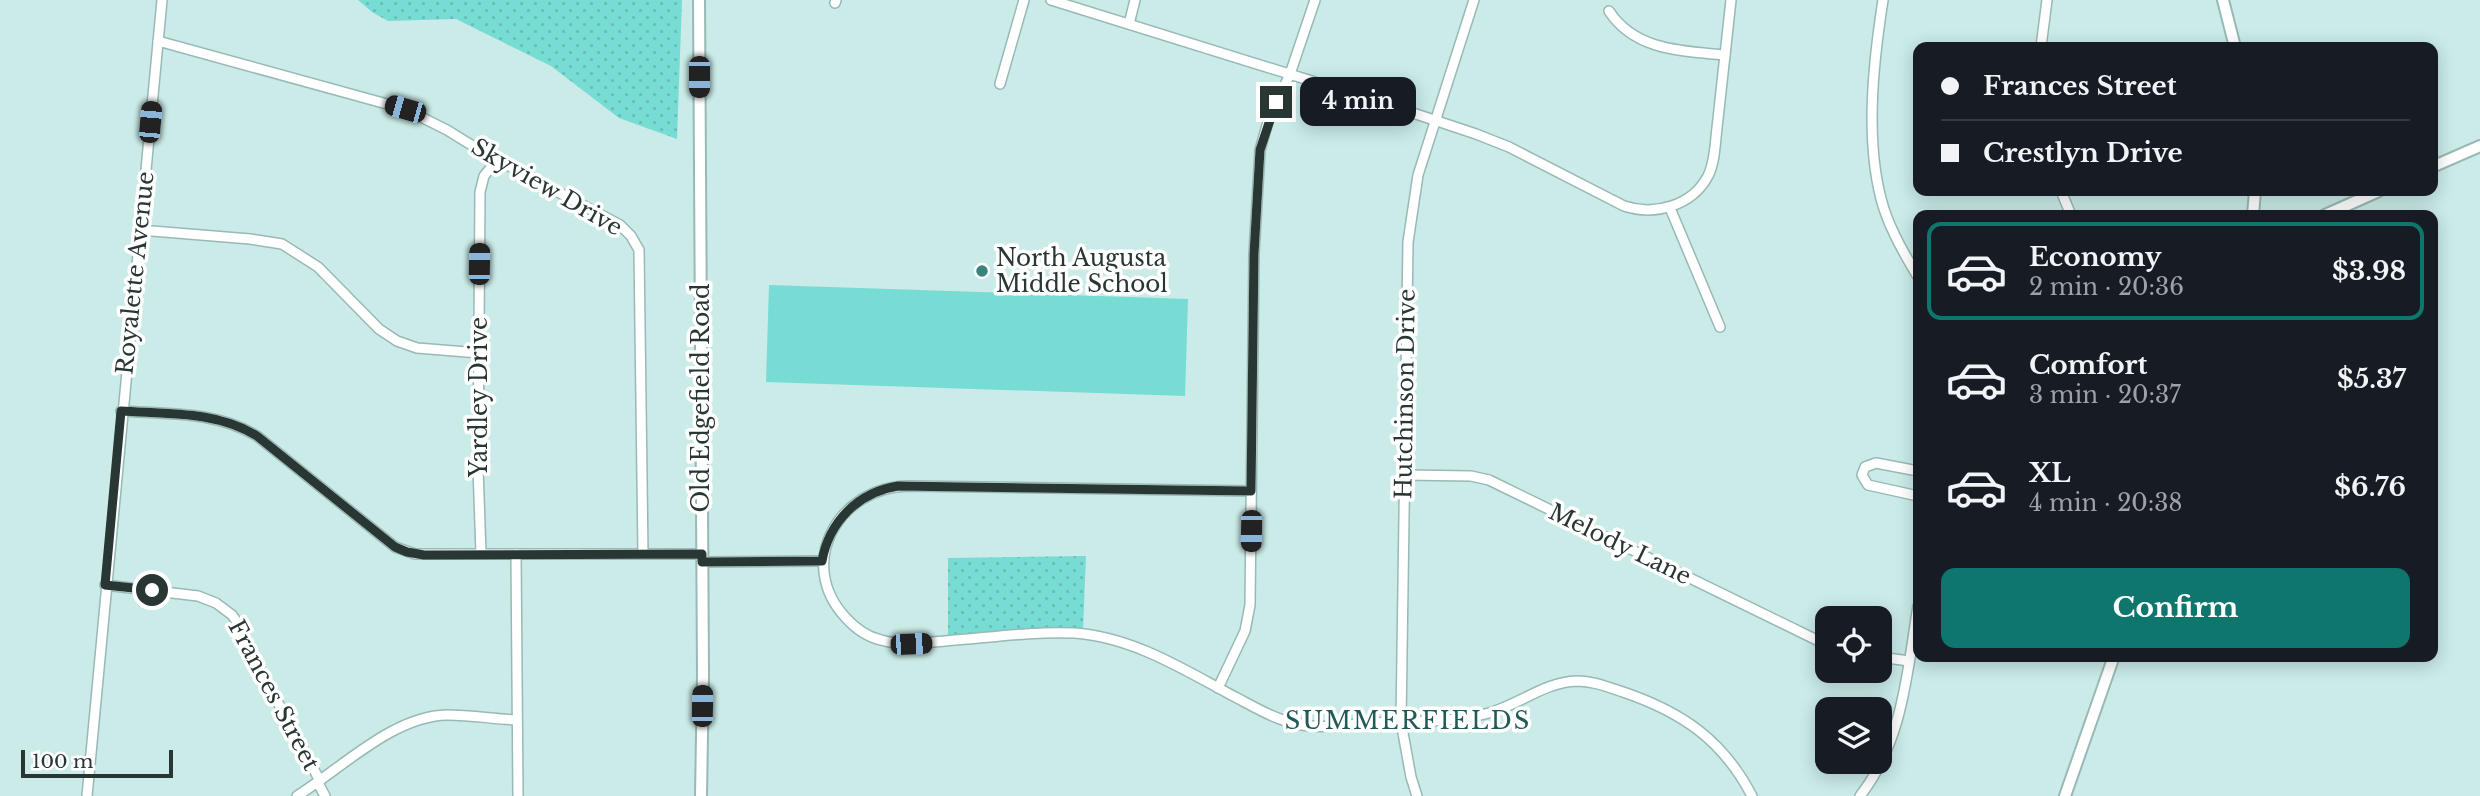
<!DOCTYPE html>
<html lang="en">
<head>
<meta charset="utf-8">
<style>
  body { margin:0; font-family:"Libre Baskerville",serif; background:#20242c; color:#f1f3f6; height:100vh; display:flex; flex-direction:column; font-size:26px; white-space:nowrap }
  * { box-sizing:border-box; margin:0 }
  p { font-size:23px; color:#9ea1a6 }
  .icon { flex:none; width:38px; height:38px; fill:none; stroke:currentColor; stroke-width:2; stroke-linecap:round; stroke-linejoin:round }
  .map { position:relative; flex:1; overflow:hidden }
  .side { position:absolute; left:1913px; top:210px; width:525px; height:452px; display:flex; flex-direction:column; background:#171b24; border-radius:14px; box-shadow:0 4px 18px #0003 }
  .side>* { flex:none }
  .hud { position:absolute; left:1913px; top:42px; width:525px; height:154px; border-radius:14px; box-shadow:0 4px 18px #0003; display:grid; align-content:center; height:154px; padding:0 28px; background:#171b24 }
  .buttons { position:absolute; left:1815px; top:606px; display:grid; gap:14px }
  .buttons a { display:grid; place-items:center; width:77px; height:77px; border-radius:14px; background:#171b24; box-shadow:0 4px 18px #0003; font-size:35px }
  .scale { position:absolute; left:21px; bottom:18px; width:152px; box-sizing:border-box; padding-left:7px; border:4px solid #283634; border-top:0; font-size:19px; line-height:24px; white-space:nowrap; color:#283634; -webkit-text-stroke:5px #fff; paint-order:stroke }
  .end { position:absolute; width:32px; height:32px; margin:-16px; border:9px solid #283634; background:#fff; box-shadow:0 0 0 4px #fff }
  .from { border-radius:50% }
  .bubble { position:absolute; height:49px; border-radius:14px; background:#171b24; box-shadow:0 4px 18px #0003; font-size:23px; font-weight:700; line-height:49px; text-align:center }
  .car { position:absolute; width:21px; height:42px; margin:-21px -10px; border-radius:9px; box-shadow:0 0 5px 2px #0007; background:linear-gradient(#222 24%,#8ab4d8 0 40%,#222 0 76%,#8ab4d8 0 86%,#222 0) }
  .hud b { display:flex; align-items:center; gap:24px; height:66px; font-size:26px }
  .hud b+b { border-top:2px solid #363941 }
  .hud i { width:18px; height:18px; background:#f1f3f6 }
  ul { padding:12px 0 0; list-style:none }
  li { display:flex; align-items:center; gap:21px; height:98px; margin:0 14px 10px; padding:0 14px; border:4px solid transparent; border-radius:14px }
  li div { flex:1 }
  li b { display:block; font-size:26px }
  li em { font-style:normal; font-weight:700 }
  li.active { border-color:#0f766e }
  li>.icon { width:63px; height:63px; stroke-width:1.5 }
  .cta { display:flex; gap:14px; margin-top:auto; padding:14px 28px }
  .cta a { flex:1; height:80px; border-radius:14px; background:#0f766e; color:#fff; font-size:28px; font-weight:700; line-height:80px; text-align:center }
  .map>svg:first-child { display:block }
  .green { fill:#77dcd4 }
  .park { fill:url(#park-dots) }
  .lines { fill:none; stroke-linecap:round; stroke-linejoin:round }
  .minor-casing { stroke:#98b9b5; stroke-width:12 }
  .tertiary-casing { stroke:#98b9b5; stroke-width:14 }
  .minor { stroke:#fff; stroke-width:9 }
  .tertiary { stroke:#fff; stroke-width:10 }
  .route { stroke:#283634; stroke-width:9 }
  .poi-dot { fill:#3b837d; stroke:#fff; stroke-width:2.5 }
  .labels { text-anchor:middle; dominant-baseline:central; stroke-width:7; stroke-linejoin:round; paint-order:stroke }
  .street-label { font-size:23px; fill:#283634; stroke:#fff }
  .poi-label { font-size:23px; fill:#283634; stroke:#fff; text-anchor:start }
  .neighbourhood-label { font-size:24px; letter-spacing:2px; fill:#215b57; stroke:#fff }
</style>
</head>
<body>
<div class="map">
<svg width="2480" height="796" viewBox="0 0 2480 796">
  <defs>
    <pattern id="park-dots" width="8" height="8" patternUnits="userSpaceOnUse" patternTransform="scale(1.75)"><rect width="8" height="8" fill="#77dcd4"/><path d="M2 2h.1M6 6h.1" fill="none" stroke="#67bdb7" stroke-width="1.8" stroke-linecap="round"/></pattern>
  </defs>
  <rect width="100%" height="100%" fill="#caebe8"/>
  <path class="green" d="M769,285l419,14 -3,97 -419,-14z"/>
  <g class="park">
    <path d="M358,0h324l-5,139 -58,-21 -68,-52 -95,-47 -68,2 -16,-9z"/>
    <path d="M1086,556l-3,74 -135,11v-83z"/>
  </g>
  <g class="lines">
    <defs>
      <g id="minor">
        <path d="M1051,0l341,106 84,28 33,13 115,59c31,10 68,0 84,-30 7,-14 7,-32 9,-48 5,-42 9,-85 14,-128"/>
        <path d="M1883,0c-10,64 -19,146 1,209 8,24 21,46 34,68"/>
        <path d="M835,3l1,-3"/>
        <path d="M1609,11c26,40 74,40 116,44"/>
        <path d="M1129,24l6,-24"/>
        <path d="M158,41l247,68 42,21 34,21 139,74 11,11 8,14 4,304"/>
        <path d="M2041,47l6,-47"/>
        <path d="M1000,84l24,-84"/>
        <path d="M2061,191l10,24"/>
        <path d="M1670,208l50,119"/>
        <path d="M140,230l110,9 32,5 36,23 61,62 18,12 20,7 62,5"/>
        <path d="M121,411c46,3 95,0 136,25l138,111 20,7h287"/>
        <path d="M1918,471l-42,-8 -11,4 -3,8 6,10 50,11"/>
        <path d="M1404,475l67,1 18,4 338,165"/>
        <path d="M1251,491l-343,-5c-70,1 -113,78 -62,132 9,10 22,19 35,22 21,6 43,3 64,1 42,-3 87,-10 129,-8 60,4 112,38 163,65 21,11 41,23 65,27 23,4 47,-1 70,-2 39,-2 80,0 117,-10 31,-9 56,-31 88,-32 16,0 31,6 46,11 59,20 100,48 129,104"/>
        <path d="M481,554l-3,-87 2,-275 4,-16 13,-16"/>
        <path d="M516,554l2,242"/>
        <path d="M702,562l120,-1"/>
        <path d="M105,585l93,11 18,7 16,12 10,14 12,29 66,123"/>
        <path d="M1880,657l29,4"/>
        <path d="M1218,688l27,-57 5,-26 4,-351 6,-104 8,-28 22,-48 25,-74"/>
        <path d="M318,783l7,13"/>
        <path d="M87,796l75,-796"/>
        <path d="M297,796c45,-28 96,-80 150,-81 24,0 47,4 70,5"/>
        <path d="M1417,796l-6,-19 -10,-55 7,-480 10,-67 56,-175"/>
        <path d="M1860,796c43,-55 47,-123 58,-190"/>
      </g>
      <g id="tertiary">
        <path d="M699,0l4,674 -2,122"/>
        <path d="M2223,0l12,47"/>
        <path d="M2432,167l48,-21"/>
        <path d="M2253,215l2,-24"/>
        <path d="M2325,215l54,-24"/>
        <path d="M2065,796l49,-140"/>
      </g>
    </defs>
    <use href="#minor" class="minor-casing"/>
    <use href="#tertiary" class="tertiary-casing"/>
    <use href="#minor" class="minor"/>
    <use href="#tertiary" class="tertiary"/>
  </g>
  <g class="lines">
    <path class="route" d="M152,590l-47,-5 16,-174c46,3 96,0 136,25l138,111 12,5 17,3 278,-1v8l120,-1c7,-39 36,-69 76,-75l353,5 3,-237 6,-104 16,-48"/>
  </g>
  <circle class="poi-dot" cx="982" cy="271" r="7"/>
  <g class="labels">
    <g class="street-label">
      <text transform="translate(547 187) rotate(30)">Skyview Drive</text>
      <text transform="translate(135 273) rotate(-84)">Royalette Avenue</text>
      <text transform="translate(1405 394) rotate(-89)">Hutchinson Drive</text>
      <text transform="translate(479 397) rotate(-90)">Yardley Drive</text>
      <text transform="translate(701 398) rotate(-90)">Old Edgefield Road</text>
      <text transform="translate(1620 544) rotate(26)">Melody Lane</text>
      <text transform="translate(274 695) rotate(62)">Frances Street</text>
    </g>
    <g class="poi-label">
      <text x="996" y="258">North Augusta<tspan x="996" dy="26">Middle School</tspan></text>
    </g>
    <g class="neighbourhood-label">
      <text x="1408" y="720">SUMMERFIELDS</text>
    </g>
  </g>
</svg>
<div class="buttons">
<a><svg class="icon" aria-label="locate" viewBox="0 0 24 24"><circle cx="12" cy="12" r="6"/><path d="M12 2v4M12 18v4M2 12h4M18 12h4"/></svg></a>
<a><svg class="icon" aria-label="layers" viewBox="0 0 24 24"><path d="M12 4l9 5-9 5-9-5zM3 14l9 5 9-5"/></svg></a>
</div>
<div class="scale">100 m</div>
<i class="end from" style="left:152px;top:590px"></i>
<i class="end" style="left:1276px;top:102px"></i>
<div class="bubble" style="left:1300px;top:77px;width:116px">4 min</div>
<i class="car" style="left:699px;top:77px;rotate:180deg"></i>
<i class="car" style="left:405px;top:109px;rotate:286deg"></i>
<i class="car" style="left:150px;top:122px;rotate:5deg"></i>
<i class="car" style="left:479px;top:264px;rotate:1deg"></i>
<i class="car" style="left:1251px;top:531px;rotate:181deg"></i>
<i class="car" style="left:911px;top:644px;rotate:88deg"></i>
<i class="car" style="left:702px;top:706px;rotate:1deg"></i>
<div class="hud">
<b><i class="from"></i>Frances Street</b>
<b><i></i>Crestlyn Drive</b>
</div>
<section class="side">
<ul>
<li class="active"><svg class="icon" aria-label="car" viewBox="0 0 24 24"><path d="M5 17H2v-5l4-1 3-4h7l3 4 3 1v5h-3M9 17h6M6 11h13"/><circle cx="7" cy="17" r="2"/><circle cx="17" cy="17" r="2"/></svg><div><b>Economy</b><p>2 min · 20:36</p></div><em>$3.98</em></li>
<li><svg class="icon" aria-label="car" viewBox="0 0 24 24"><path d="M5 17H2v-5l4-1 3-4h7l3 4 3 1v5h-3M9 17h6M6 11h13"/><circle cx="7" cy="17" r="2"/><circle cx="17" cy="17" r="2"/></svg><div><b>Comfort</b><p>3 min · 20:37</p></div><em>$5.37</em></li>
<li><svg class="icon" aria-label="car" viewBox="0 0 24 24"><path d="M5 17H2v-5l4-1 3-4h7l3 4 3 1v5h-3M9 17h6M6 11h13"/><circle cx="7" cy="17" r="2"/><circle cx="17" cy="17" r="2"/></svg><div><b>XL</b><p>4 min · 20:38</p></div><em>$6.76</em></li>
</ul>
<div class="cta"><a>Confirm</a></div>
</section>
</div>
</body>
</html>
